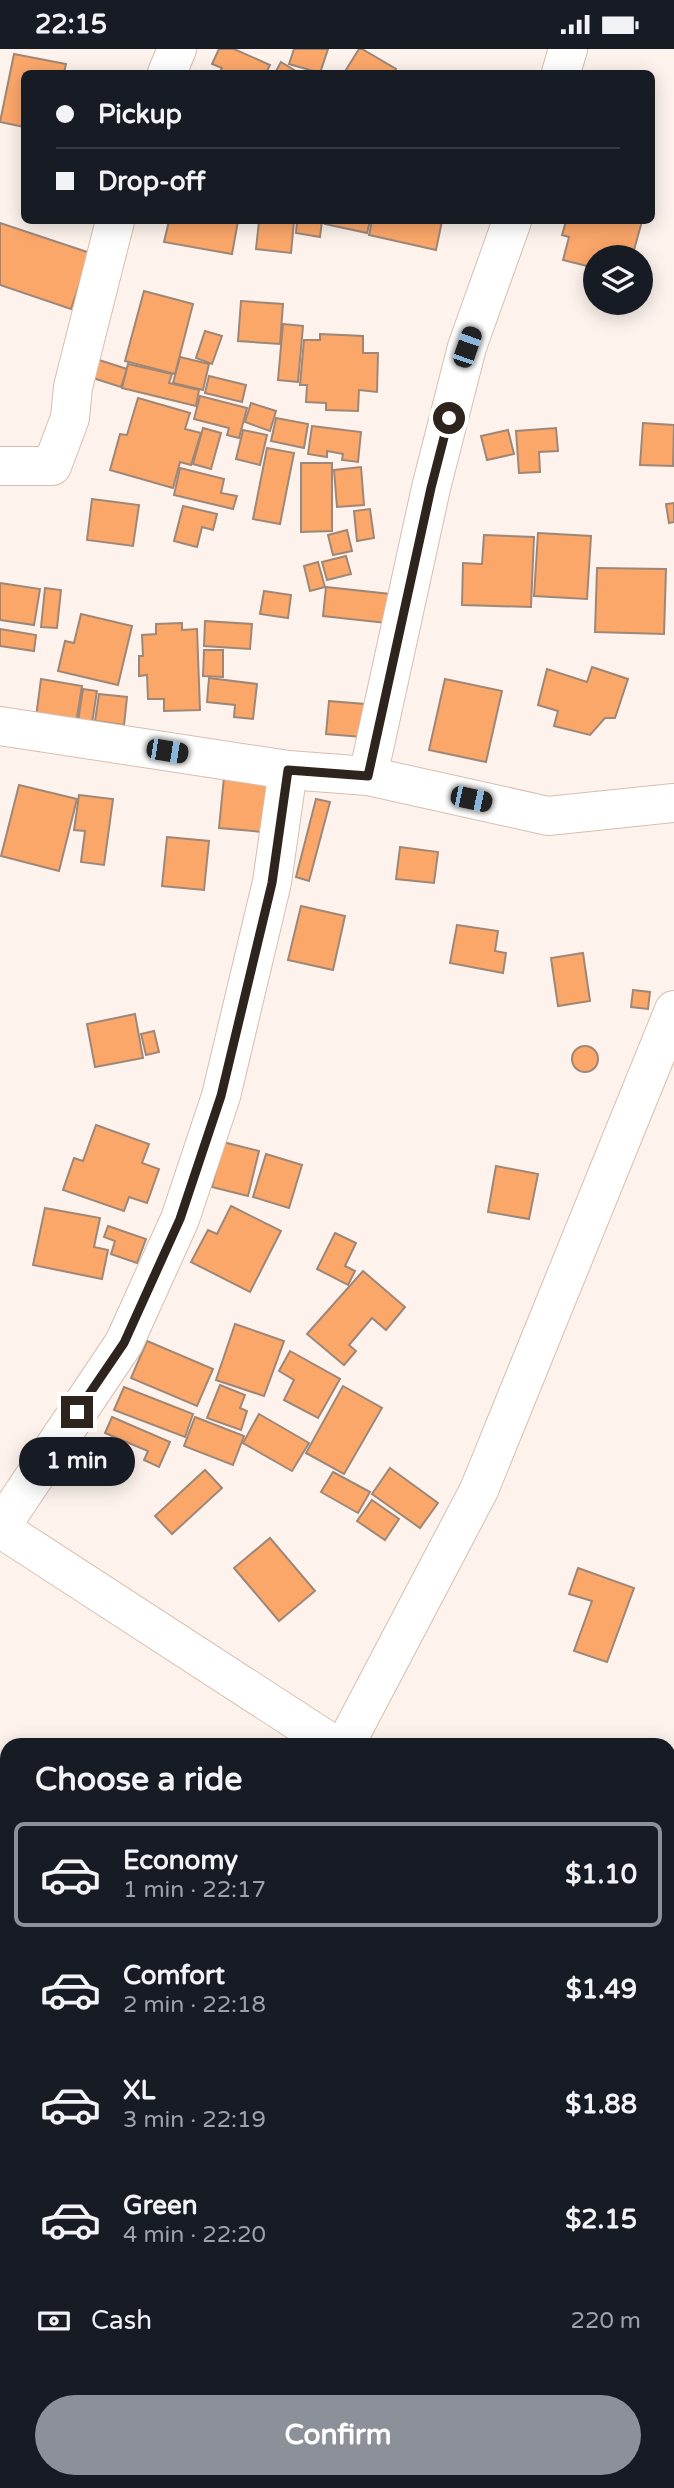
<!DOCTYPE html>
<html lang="en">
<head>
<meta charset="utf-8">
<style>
  body { margin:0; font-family:"Varela Round",sans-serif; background:#242831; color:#f1f3f6; height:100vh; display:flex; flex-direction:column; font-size:26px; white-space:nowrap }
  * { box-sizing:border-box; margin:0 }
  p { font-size:23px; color:#9ea1a6 }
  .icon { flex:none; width:38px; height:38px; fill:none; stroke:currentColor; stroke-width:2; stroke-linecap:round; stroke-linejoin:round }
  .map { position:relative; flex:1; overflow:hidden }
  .drawer { position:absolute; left:0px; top:1689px; width:676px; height:751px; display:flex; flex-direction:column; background:#171b24; border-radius:21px 21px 0 0; box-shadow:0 4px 18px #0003 }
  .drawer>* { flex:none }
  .guide { position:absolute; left:21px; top:21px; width:634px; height:154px; border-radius:10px; box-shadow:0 4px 18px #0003; display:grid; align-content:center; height:154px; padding:0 35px; background:#171b24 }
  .controls { position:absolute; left:583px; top:196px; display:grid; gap:14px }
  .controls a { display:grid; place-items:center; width:70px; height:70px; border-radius:50%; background:#171b24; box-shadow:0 4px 18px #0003; font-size:35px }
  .end { position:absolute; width:32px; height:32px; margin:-16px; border:9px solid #2e241e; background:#fff; box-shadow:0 0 0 4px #fff }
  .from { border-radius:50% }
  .bubble { position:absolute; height:49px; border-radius:24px; background:#171b24; box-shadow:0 4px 18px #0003; font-size:23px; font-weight:700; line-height:49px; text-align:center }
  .car { position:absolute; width:21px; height:42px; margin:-21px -10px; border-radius:9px; box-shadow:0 0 5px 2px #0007; background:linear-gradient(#222 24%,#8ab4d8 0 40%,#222 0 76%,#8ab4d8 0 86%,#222 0) }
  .guide b { display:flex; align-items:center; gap:24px; height:66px; font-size:26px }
  .guide b+b { border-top:2px solid #363941 }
  .guide i { width:18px; height:18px; background:#f1f3f6 }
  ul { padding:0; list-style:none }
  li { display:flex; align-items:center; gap:21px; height:105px; margin:0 14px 10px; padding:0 21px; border:4px solid transparent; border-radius:10px }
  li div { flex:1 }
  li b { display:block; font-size:26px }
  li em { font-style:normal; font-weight:700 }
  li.current { border-color:#8c9099 }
  li>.icon { width:63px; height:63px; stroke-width:1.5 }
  h2 { padding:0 35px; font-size:32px; line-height:84px }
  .pay { display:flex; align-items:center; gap:18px; height:77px; padding:0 35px; font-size:26px }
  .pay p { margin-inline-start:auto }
  .cta { display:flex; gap:14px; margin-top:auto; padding:14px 35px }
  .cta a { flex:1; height:80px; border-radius:42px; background:#8c9099; color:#fff; font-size:28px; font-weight:700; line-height:80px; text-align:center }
  .status { display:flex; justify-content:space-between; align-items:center; height:49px; padding:0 35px; background:#171b24; direction:ltr }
  .status svg { height:19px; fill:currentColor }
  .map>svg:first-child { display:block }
  .building { fill:#fca76a; stroke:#9f8777; stroke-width:2 }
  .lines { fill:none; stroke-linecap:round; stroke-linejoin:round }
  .minor-casing { stroke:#d7bead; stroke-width:40 }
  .minor { stroke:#fff; stroke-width:38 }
  .route { stroke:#2e241e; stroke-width:9 }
</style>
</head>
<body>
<div class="status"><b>22:15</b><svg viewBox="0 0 49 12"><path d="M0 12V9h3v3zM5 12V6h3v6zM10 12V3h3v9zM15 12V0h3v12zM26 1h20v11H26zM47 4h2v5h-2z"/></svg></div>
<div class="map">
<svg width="674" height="2439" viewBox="0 0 674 2439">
  <rect width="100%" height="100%" fill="#fdf3ec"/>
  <g class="building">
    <path d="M219,0h15l36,16 -4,8h-47l3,-5 -10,-4z"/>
    <path d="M294,0h34l-8,24 -31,-9z"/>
    <path d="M359,0h3l34,20 -2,4h-50z"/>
    <path d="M14,5l52,10 -2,9h-40v54l-24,-5z"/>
    <path d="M281,13l18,11h-24z"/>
    <path d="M169,172h69l-6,33 -68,-12z"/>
    <path d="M259,172h35l-3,32 -35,-4z"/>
    <path d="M297,172h25l-2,16 -24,-4z"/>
    <path d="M326,172h44l-3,12 -42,-9z"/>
    <path d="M372,172h70l-6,29 -67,-15z"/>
    <path d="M566,172h76l-10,36h-37v11l-32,-8 6,-23 -7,-2z"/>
    <path d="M0,174l90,30 -19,56 -71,-24z"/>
    <path d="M144,242l49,13 -18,70 -50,-13z"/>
    <path d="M241,252l42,3 -3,40 -42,-3z"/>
    <path d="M283,275l20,2 -5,56 -20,-2z"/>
    <path d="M205,282l17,5 -10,28 -16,-6z"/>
    <path d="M320,285l43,2v17h15l-1,39 -18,-2 -1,21 -32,-1v-7l-20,-1 1,-17h-7l4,-45h16z"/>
    <path d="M180,308l29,7 -6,26 -30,-7z"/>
    <path d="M99,311l28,9 -6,18 -28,-9z"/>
    <path d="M128,315l44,10 -3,9 30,7 -3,16 -74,-18z"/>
    <path d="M209,327l37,9 -4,17 -37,-9z"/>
    <path d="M200,347l47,12 -8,30 -12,-3 2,-7 -35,-9z"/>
    <path d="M138,349l52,15 -5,16 16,4 -10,32 -11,-3 -7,26 -63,-18 10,-36 7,1z"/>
    <path d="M251,354l25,8 -6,20 -25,-9z"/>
    <path d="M276,369l32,6 -4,24 -33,-7z"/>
    <path d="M643,374l31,2 -1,41 -33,-1z"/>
    <path d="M312,377l49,6 -3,30 -16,-2 1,-6 -16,-3v6l-19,-3z"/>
    <path d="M203,379l18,5 -10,36 -18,-5z"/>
    <path d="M556,379l2,23 -19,1 1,20 -21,1 -3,-42z"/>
    <path d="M243,381l24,5 -7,30 -24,-6z"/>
    <path d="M508,381l6,24 -27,6 -6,-24z"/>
    <path d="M267,399l27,5 -14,71 -27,-5z"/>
    <path d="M301,414h31v68l-31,1z"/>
    <path d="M361,418l3,38 -27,2 -3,-37z"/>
    <path d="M180,419l44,11 -3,14 16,3 -4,13 -59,-14z"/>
    <path d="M92,450l47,6 -6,41 -46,-6z"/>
    <path d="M674,454v19l-5,1 -3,-19z"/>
    <path d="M183,457l34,8 -4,16 -11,-3 -5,20 -23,-6z"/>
    <path d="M370,460l4,29 -17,3 -3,-30z"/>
    <path d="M347,481l5,21 -19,4 -5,-20z"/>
    <path d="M538,484l53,3 -4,63 -53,-3z"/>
    <path d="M484,486l50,2 -3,70 -69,-2 1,-42 19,1z"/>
    <path d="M346,507l5,18 -24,6 -5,-18z"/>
    <path d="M318,513l7,25 -15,4 -6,-25z"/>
    <path d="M597,519l69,1 -2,65 -69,-2z"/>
    <path d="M0,534l40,6 -6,36 -34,-5z"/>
    <path d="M326,538l64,7 -4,29 -63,-7z"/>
    <path d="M45,539l16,2 -4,38 -16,-1z"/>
    <path d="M264,542l27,4 -3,23 -28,-4z"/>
    <path d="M81,565l51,12 -14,59 -60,-14 7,-30 9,2z"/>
    <path d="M205,572l47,3 -2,25 -46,-3z"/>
    <path d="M182,574v7l15,-1 3,81 -36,1v-12h-16l-1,-24 -8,1v-20h4l-1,-21 14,-1v-10z"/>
    <path d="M0,580l36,6 -2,16 -34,-5z"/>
    <path d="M204,601h19v27l-20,-1z"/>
    <path d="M592,618l36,12 -13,39h-10l-15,17 -36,-9 4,-15 -20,-6 9,-36 40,13z"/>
    <path d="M209,629l48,6 -4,35 -19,-2 1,-12 -28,-3z"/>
    <path d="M41,630l41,7 -6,37 -40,-6z"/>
    <path d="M445,630l57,12 -16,71 -57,-12z"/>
    <path d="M83,640l14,2 -5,32 -14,-2z"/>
    <path d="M99,645l28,3 -3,28 -29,-4z"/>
    <path d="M329,652l36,3 -3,33 -36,-3z"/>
    <path d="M224,728l45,5 -6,50 -44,-4z"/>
    <path d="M19,736l58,14 -18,72 -58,-15z"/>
    <path d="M79,746l34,4 -9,66 -23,-3 4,-31 -11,-1z"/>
    <path d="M316,750l14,3 -21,79 -13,-4z"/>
    <path d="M167,788l42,4 -5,49 -42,-4z"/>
    <path d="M400,798l38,5 -4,31 -38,-4z"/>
    <path d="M301,857l44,10 -12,54 -45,-10z"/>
    <path d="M457,876l41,6 -3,20 11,2 -3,20 -53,-10z"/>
    <path d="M583,904l7,48 -32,5 -7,-48z"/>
    <path d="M633,941l17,2 -2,17 -17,-2z"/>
    <path d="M135,965l8,44 -48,9 -8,-43z"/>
    <path d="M154,982l5,21 -13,3 -5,-21z"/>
    <circle cx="585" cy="1010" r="13"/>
    <path d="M96,1076l53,19 -7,19 17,6 -12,34 -18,-6 -5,14 -61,-21 11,-32 9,3z"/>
    <path d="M223,1093l36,9 -11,45 -36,-9z"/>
    <path d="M266,1105l36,11 -13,43 -36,-11z"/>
    <path d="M496,1117l42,8 -9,45 -41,-7z"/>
    <path d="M231,1157l50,25 -31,61 -59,-30 17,-32 9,4z"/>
    <path d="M45,1159l55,10 -6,29 14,3 -6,29 -69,-14z"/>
    <path d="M108,1177l38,13 -9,24 -26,-9 4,-13 -11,-4z"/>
    <path d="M335,1184l21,10 -11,23 10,5 -7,14 -31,-16z"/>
    <path d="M363,1222l42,36 -19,23 -14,-12 -23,27 7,6 -12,14 -37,-31z"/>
    <path d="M235,1275l49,17 -20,55 -48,-16z"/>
    <path d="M147,1292l66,28 -16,37 -66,-28z"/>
    <path d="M290,1302l50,28 -22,39 -34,-18 10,-20 -15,-9z"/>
    <path d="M220,1336l25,10 -5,13 7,3 -6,19 -34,-12z"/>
    <path d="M343,1337l39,22 -38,66 -38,-21z"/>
    <path d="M124,1338l69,27 -8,23 -71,-27z"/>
    <path d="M259,1365l50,29 -17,28 -49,-28z"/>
    <path d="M112,1368l58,25 -11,25 -15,-7 4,-9 -43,-18z"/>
    <path d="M195,1368l49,19 -11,29 -49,-19z"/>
    <path d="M390,1419l48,35 -18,25 -48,-34z"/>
    <path d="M205,1421l17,18 -50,46 -17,-18z"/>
    <path d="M333,1423l37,20 -12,21 -37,-21z"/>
    <path d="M372,1451l27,19 -14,21 -28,-19z"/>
    <path d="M270,1489l45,53 -36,30 -45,-53z"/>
    <path d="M578,1519l56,20 -27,74 -33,-11 18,-50 -23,-7z"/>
    <path d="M668,1776l6,3v69l-6,-3z"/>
    <path d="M674,2183v249l-6,-3v-238z"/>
    <path d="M317,2432h130l3,7h-149z"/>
  </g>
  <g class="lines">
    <defs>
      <g id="minor">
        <path d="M167,24l10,-24"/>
        <path d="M561,24l7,-24"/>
        <path d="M0,417h52l18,-48 3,-31 42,-166"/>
        <path d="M0,677l288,44 80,6 180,40 126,-13"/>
        <path d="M368,727l63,-288 36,-141 45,-126"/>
        <path d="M0,1479l124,-185 56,-124 41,-123 51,-214 16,-112"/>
        <path d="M0,1479l334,217"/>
        <path d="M345,1696l134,-255 195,-480"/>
        <path d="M0,2152l7,-7"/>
        <path d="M586,2432l11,7"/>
      </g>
    </defs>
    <use href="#minor" class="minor-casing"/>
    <use href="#minor" class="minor"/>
  </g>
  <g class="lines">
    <path class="route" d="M77,1363l47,-69 56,-124 41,-123 51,-213 16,-113 80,6 63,-288 18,-70"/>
  </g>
</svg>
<div class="controls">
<a><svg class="icon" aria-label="layers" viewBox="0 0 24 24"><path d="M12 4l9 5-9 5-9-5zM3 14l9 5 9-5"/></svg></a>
</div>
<i class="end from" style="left:449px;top:369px"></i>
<i class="end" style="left:77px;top:1363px"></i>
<div class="bubble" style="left:19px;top:1388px;width:116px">1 min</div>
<i class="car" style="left:467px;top:298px;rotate:19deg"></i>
<i class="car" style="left:167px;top:702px;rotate:99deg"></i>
<i class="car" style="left:471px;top:750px;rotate:102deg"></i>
<div class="guide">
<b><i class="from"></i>Pickup</b>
<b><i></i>Drop-off</b>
</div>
<section class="drawer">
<h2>Choose a ride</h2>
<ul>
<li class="current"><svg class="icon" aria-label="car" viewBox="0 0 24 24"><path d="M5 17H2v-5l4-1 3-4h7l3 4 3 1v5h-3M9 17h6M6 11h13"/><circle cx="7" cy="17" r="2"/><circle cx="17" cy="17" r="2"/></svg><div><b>Economy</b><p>1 min · 22:17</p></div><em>$1.10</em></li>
<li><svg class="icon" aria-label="car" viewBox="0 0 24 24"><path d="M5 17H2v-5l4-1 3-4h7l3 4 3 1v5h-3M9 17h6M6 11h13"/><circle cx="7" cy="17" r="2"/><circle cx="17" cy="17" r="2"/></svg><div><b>Comfort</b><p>2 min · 22:18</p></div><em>$1.49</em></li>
<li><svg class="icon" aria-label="car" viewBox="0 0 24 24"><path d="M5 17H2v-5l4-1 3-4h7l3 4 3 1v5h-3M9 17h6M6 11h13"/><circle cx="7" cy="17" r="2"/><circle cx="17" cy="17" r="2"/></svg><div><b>XL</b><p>3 min · 22:19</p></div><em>$1.88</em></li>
<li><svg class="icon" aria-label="car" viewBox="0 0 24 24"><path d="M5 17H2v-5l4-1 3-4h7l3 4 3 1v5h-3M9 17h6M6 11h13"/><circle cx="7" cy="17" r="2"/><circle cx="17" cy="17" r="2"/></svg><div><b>Green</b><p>4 min · 22:20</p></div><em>$2.15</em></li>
</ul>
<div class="pay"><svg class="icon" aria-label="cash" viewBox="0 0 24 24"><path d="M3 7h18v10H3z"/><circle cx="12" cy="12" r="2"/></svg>Cash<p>220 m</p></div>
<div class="cta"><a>Confirm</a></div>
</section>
</div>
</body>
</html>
